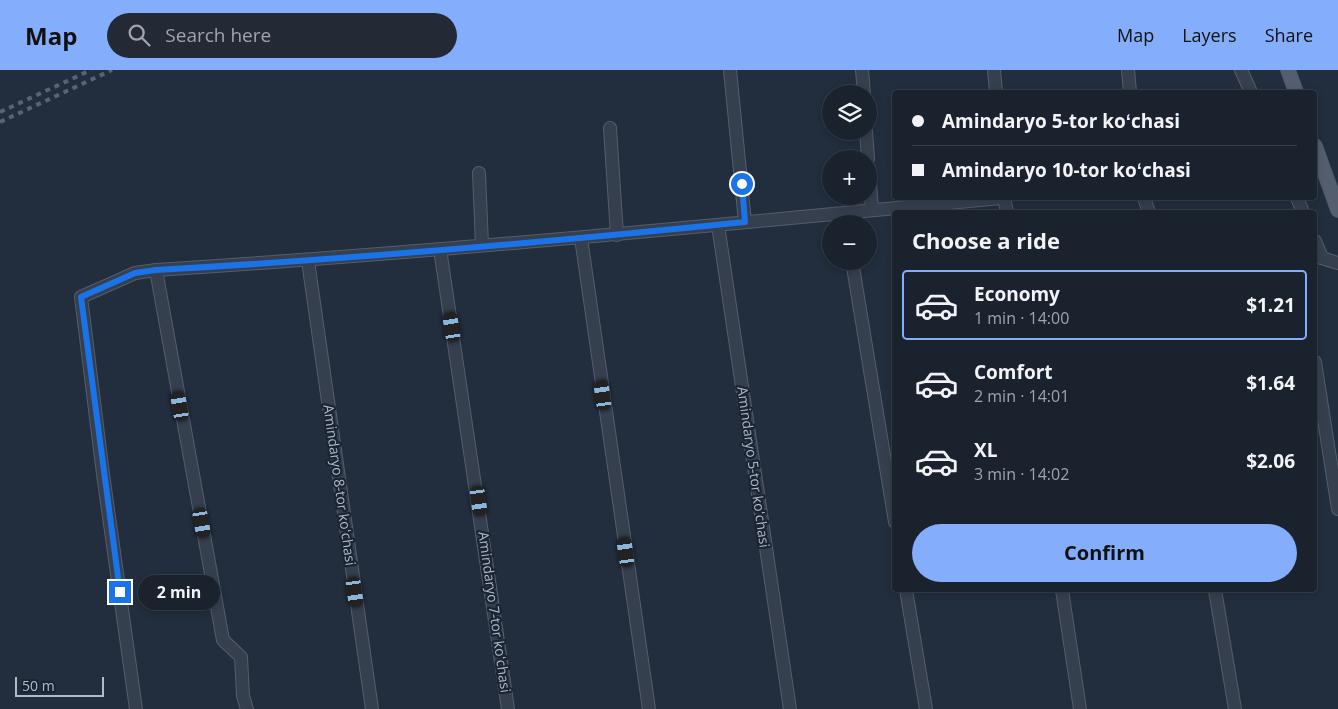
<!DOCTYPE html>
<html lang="en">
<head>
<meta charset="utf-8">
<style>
  body { margin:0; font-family:"Open Sans",sans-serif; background:#232a36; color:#f1f3f6; height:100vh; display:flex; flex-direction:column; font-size:19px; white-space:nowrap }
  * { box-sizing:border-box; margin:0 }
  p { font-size:16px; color:#9fa4aa }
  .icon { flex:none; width:28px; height:28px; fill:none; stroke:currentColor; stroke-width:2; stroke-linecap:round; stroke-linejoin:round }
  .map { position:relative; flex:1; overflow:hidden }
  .details { position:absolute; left:892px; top:140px; width:425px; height:382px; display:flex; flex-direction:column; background:#1a222e; border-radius:5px; box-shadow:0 2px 8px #0003,0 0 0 1px #383f4a }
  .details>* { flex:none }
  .hud { position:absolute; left:892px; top:20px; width:425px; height:110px; border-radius:5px; box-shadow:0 2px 8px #0003,0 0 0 1px #383f4a; display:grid; align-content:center; height:110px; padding:0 20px; background:#1a222e }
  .controls { position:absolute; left:822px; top:15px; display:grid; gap:10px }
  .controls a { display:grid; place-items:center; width:55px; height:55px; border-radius:50%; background:#1a222e; box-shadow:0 2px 8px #0003,0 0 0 1px #383f4a; font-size:25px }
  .scale { position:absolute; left:15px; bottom:12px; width:89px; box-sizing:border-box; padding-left:5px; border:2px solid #b2bac9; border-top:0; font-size:14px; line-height:18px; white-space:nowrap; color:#b2bac9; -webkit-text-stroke:4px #1b2432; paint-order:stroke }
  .end { position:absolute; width:22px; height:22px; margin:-11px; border:6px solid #1a73e8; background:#fff; box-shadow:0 0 0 2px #fff }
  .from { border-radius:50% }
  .bubble { position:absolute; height:35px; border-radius:18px; background:#1a222e; box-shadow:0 2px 8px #0003,0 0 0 1px #383f4a; font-size:16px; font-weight:700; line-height:35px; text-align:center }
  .car { position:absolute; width:15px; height:30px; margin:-15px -8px; border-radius:6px; box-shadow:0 0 4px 1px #0007; background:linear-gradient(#222 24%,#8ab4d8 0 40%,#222 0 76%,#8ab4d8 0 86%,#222 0) }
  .hud b { display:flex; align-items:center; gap:18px; height:48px; font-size:19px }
  .hud b+b { border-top:1px solid #383f4a }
  .hud i { width:12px; height:12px; background:#f1f3f6 }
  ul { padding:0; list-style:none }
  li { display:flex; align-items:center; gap:15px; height:70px; margin:0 10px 8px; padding:0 10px; border:2px solid transparent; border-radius:5px }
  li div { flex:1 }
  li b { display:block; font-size:19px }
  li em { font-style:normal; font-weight:700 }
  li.current { border-color:#84adfc }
  li>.icon { width:45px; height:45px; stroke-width:1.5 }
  h2 { padding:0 20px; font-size:22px; line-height:60px }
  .primary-button { display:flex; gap:10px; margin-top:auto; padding:10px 20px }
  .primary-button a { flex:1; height:58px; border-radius:30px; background:#84adfc; color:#111; font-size:20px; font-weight:700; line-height:58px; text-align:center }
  header { display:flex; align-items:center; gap:30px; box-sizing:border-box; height:70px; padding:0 25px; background:#84adfc; color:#111 }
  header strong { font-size:24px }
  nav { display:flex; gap:28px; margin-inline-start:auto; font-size:18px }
  .search { width:350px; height:45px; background:#232a36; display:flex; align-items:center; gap:12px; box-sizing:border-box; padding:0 18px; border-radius:28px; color:#9fa4aa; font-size:19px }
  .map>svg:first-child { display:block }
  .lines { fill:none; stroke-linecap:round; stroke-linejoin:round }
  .minor-casing { stroke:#545d6c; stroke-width:14 }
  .major-casing { stroke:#3f4857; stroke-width:16 }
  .minor { stroke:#363f4e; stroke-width:12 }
  .major { stroke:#545e6e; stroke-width:15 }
  .rail { stroke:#586375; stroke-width:4; stroke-dasharray:5 5; stroke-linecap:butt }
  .route { stroke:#1a73e8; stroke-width:6 }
  .labels { text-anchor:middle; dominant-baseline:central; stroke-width:4.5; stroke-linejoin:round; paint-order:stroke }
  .street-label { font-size:14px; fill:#b2bac9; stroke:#1b2432 }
</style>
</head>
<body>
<header>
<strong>Map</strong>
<div class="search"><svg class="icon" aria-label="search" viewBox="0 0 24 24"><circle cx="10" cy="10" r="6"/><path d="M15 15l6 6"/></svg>Search here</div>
<nav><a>Map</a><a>Layers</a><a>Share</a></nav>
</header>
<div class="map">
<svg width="1338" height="639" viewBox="0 0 1338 639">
  <rect width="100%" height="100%" fill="#222d3e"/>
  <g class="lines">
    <defs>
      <g id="minor">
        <path d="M730,0l15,152"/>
        <path d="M862,0l2,24"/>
        <path d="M994,0l2,22"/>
        <path d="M1128,0l2,22"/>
        <path d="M1241,0l10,22"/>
        <path d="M610,58l7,107"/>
        <path d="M866,61l2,28"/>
        <path d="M869,98l3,42"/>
        <path d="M479,103l3,72"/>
        <path d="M1004,128l3,14"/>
        <path d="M1144,128l5,14"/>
        <path d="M1297,128l6,14"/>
        <path d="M718,155l72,484"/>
        <path d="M581,168l68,471"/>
        <path d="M1315,171l7,17"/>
        <path d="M440,179l68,460"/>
        <path d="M1315,186l23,7"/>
        <path d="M308,191l64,448"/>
        <path d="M852,191l43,261"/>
        <path d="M156,200l67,370 18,17 2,39 4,13"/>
        <path d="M1315,292l23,147"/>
        <path d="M906,520l20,119"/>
        <path d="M1062,520l18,119"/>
        <path d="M1215,520l20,119"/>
        <path d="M136,639l-33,-235 -22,-177 54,-24 21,-3c282,-18 564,-45 845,-72"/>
      </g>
      <g id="major">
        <path d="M1288,0l8,22"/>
        <path d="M1315,76l23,64"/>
      </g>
    </defs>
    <use href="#minor" class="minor-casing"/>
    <use href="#major" class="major-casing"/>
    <use href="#minor" class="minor"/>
    <use href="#major" class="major"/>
    <g class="rail">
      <path d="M0,42l91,-42"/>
      <path d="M0,52l112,-52"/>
    </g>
  </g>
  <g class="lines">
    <path class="route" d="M120,522l-39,-295 54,-24 21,-3c196,-11 393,-28 589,-48l-3,-38"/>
  </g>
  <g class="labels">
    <g class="street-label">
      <text transform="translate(754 397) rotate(82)">Amindaryo 5-tor koʻchasi</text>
      <text transform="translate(340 415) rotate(82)">Amindaryo 8-tor koʻchasi</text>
      <text transform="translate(495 542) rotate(82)">Amindaryo 7-tor koʻchasi</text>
    </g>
  </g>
</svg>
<div class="controls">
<a><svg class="icon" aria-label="layers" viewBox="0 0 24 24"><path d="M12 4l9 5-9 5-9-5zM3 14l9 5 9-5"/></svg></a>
<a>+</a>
<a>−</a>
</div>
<div class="scale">50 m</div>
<i class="end from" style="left:742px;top:114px"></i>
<i class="end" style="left:120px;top:522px"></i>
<div class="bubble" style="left:138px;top:505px;width:82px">2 min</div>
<i class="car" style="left:452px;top:257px;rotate:351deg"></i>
<i class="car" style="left:603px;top:325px;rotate:352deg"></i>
<i class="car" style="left:180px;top:336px;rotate:350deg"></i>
<i class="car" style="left:479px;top:431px;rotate:172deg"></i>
<i class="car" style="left:202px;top:453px;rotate:170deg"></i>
<i class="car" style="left:626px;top:482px;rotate:352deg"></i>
<i class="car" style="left:355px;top:522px;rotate:172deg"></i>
<div class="hud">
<b><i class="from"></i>Amindaryo 5-tor koʻchasi</b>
<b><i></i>Amindaryo 10-tor koʻchasi</b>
</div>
<section class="details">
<h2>Choose a ride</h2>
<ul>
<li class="current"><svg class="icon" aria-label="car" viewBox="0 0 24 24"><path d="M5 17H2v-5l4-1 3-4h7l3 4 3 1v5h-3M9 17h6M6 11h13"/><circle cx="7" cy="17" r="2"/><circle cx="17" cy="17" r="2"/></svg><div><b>Economy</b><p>1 min · 14:00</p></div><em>$1.21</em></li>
<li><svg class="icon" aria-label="car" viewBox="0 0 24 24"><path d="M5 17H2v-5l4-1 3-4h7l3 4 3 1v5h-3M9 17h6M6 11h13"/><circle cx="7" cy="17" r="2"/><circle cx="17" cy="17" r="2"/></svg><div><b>Comfort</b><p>2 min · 14:01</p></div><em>$1.64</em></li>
<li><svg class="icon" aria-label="car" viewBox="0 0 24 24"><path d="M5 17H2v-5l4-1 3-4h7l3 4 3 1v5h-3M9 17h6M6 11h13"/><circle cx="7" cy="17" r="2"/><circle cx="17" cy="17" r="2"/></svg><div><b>XL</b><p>3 min · 14:02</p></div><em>$2.06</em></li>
</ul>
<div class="primary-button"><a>Confirm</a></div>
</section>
</div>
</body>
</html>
